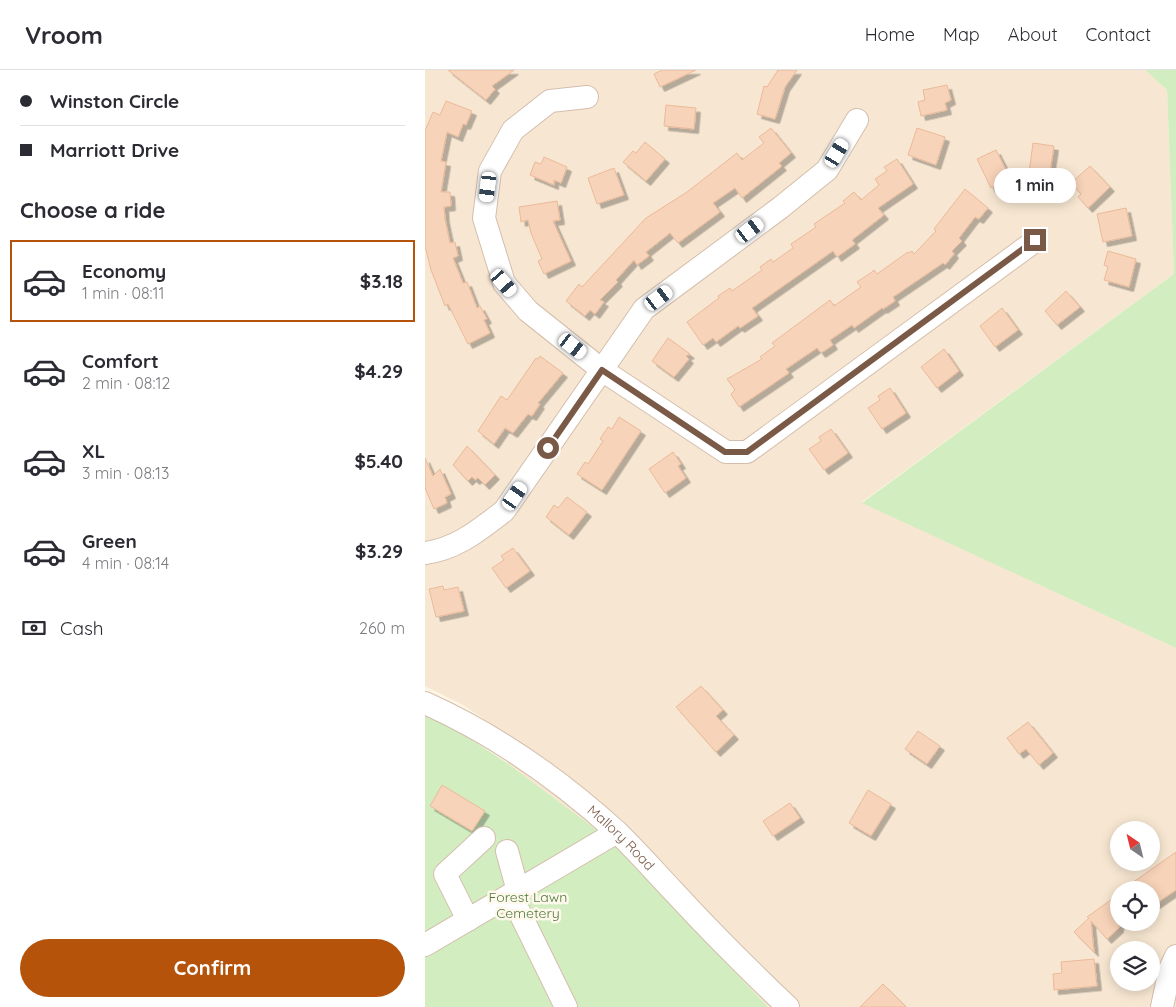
<!DOCTYPE html>
<html lang="en">
<head>
<meta charset="utf-8">
<style>
  body { margin:0; font-family:Quicksand,sans-serif; background:#f2f2f3; color:#2b2b33; height:100vh; display:flex; flex-direction:column; font-size:19px; white-space:nowrap }
  * { box-sizing:border-box; margin:0 }
  p { font-size:16px; color:#7c7c81 }
  .icon { flex:none; width:28px; height:28px; fill:none; stroke:currentColor; stroke-width:2; stroke-linecap:round; stroke-linejoin:round }
  .map { position:relative; flex:1; overflow:hidden }
  .panel { display:flex; flex-direction:column; background:#fff; width:425px }
  .panel>* { flex:none }
  .guide { display:grid; align-content:center; height:110px; padding:0 20px; background:#fff }
  .needle { width:32px; rotate:325deg }
  .buttons { position:absolute; left:685px; top:751px; display:grid; gap:10px }
  .buttons a { display:grid; place-items:center; width:50px; height:50px; border-radius:50%; background:#fff; box-shadow:0 2px 12px #0003; font-size:25px }
  .end { position:absolute; width:22px; height:22px; margin:-11px; border:6px solid #7a5a47; background:#fff; box-shadow:0 0 0 2px #fff }
  .from { border-radius:50% }
  .bubble { position:absolute; height:35px; border-radius:18px; background:#fff; box-shadow:0 2px 12px #0003; font-size:16px; font-weight:700; line-height:35px; text-align:center }
  .car { position:absolute; width:15px; height:30px; margin:-15px -8px; border-radius:6px; box-shadow:0 0 4px 1px #0007; background:linear-gradient(#fff 24%,#345 0 40%,#fff 0 76%,#345 0 86%,#fff 0) }
  .guide b { display:flex; align-items:center; gap:18px; height:48px; font-size:19px }
  .guide b+b { border-top:1px solid #e1e1e2 }
  .guide i { width:12px; height:12px; background:#2b2b33 }
  ul { padding:0; list-style:none }
  li { display:flex; align-items:center; gap:15px; height:82px; margin:0 10px 8px; padding:0 10px; border:2px solid transparent; border-radius:0px }
  li div { flex:1 }
  li b { display:block; font-size:19px }
  li em { font-style:normal; font-weight:700 }
  li.active { border-color:#b45309 }
  li>.icon { width:45px; height:45px; stroke-width:1.5 }
  h2 { padding:0 20px; font-size:22px; line-height:60px }
  .pay { display:flex; align-items:center; gap:12px; height:55px; padding:0 20px; font-size:19px }
  .pay p { margin-inline-start:auto }
  .primary-button { display:flex; gap:10px; margin-top:auto; padding:10px 20px }
  .primary-button a { flex:1; height:58px; border-radius:30px; background:#b45309; color:#fff; font-size:20px; font-weight:700; line-height:58px; text-align:center }
  header { display:flex; align-items:center; gap:30px; box-sizing:border-box; height:70px; padding:0 25px; background:#fff; border-bottom:1px solid #e1e1e2 }
  header strong { font-size:24px }
  nav { display:flex; gap:28px; margin-inline-start:auto; font-size:18px }
  main { display:flex; flex:1; min-height:0 }
  .map>svg:first-child { display:block }
  .residential { fill:#f7e7d2; fill-rule:evenodd }
  .green { fill:#d2eec1 }
  .building { fill:#f7d3b9; stroke:#ebb998; filter:url(#shadow) }
  .lines { fill:none; stroke-linecap:round; stroke-linejoin:round }
  .minor-casing { stroke:#d4beac; stroke-width:24 }
  .minor { stroke:#fff; stroke-width:22 }
  .route { stroke:#7a5a47; stroke-width:6 }
  .labels { text-anchor:middle; dominant-baseline:central; stroke-width:5; stroke-linejoin:round; paint-order:stroke }
  .street-label { font-size:14px; fill:#7a5a47; stroke:#fff8ed }
  .park-label { font-size:14px; fill:#4c7b3b; stroke:#fff8ed }
</style>
</head>
<body>
<header>
<strong>Vroom</strong>
<nav><a>Home</a><a>Map</a><a>About</a><a>Contact</a></nav>
</header>
<main>
<section class="panel">
<div class="guide">
<b><i class="from"></i>Winston Circle</b>
<b><i></i>Marriott Drive</b>
</div>
<h2>Choose a ride</h2>
<ul>
<li class="active"><svg class="icon" aria-label="car" viewBox="0 0 24 24"><path d="M5 17H2v-5l4-1 3-4h7l3 4 3 1v5h-3M9 17h6M6 11h13"/><circle cx="7" cy="17" r="2"/><circle cx="17" cy="17" r="2"/></svg><div><b>Economy</b><p>1 min · 08:11</p></div><em>$3.18</em></li>
<li><svg class="icon" aria-label="car" viewBox="0 0 24 24"><path d="M5 17H2v-5l4-1 3-4h7l3 4 3 1v5h-3M9 17h6M6 11h13"/><circle cx="7" cy="17" r="2"/><circle cx="17" cy="17" r="2"/></svg><div><b>Comfort</b><p>2 min · 08:12</p></div><em>$4.29</em></li>
<li><svg class="icon" aria-label="car" viewBox="0 0 24 24"><path d="M5 17H2v-5l4-1 3-4h7l3 4 3 1v5h-3M9 17h6M6 11h13"/><circle cx="7" cy="17" r="2"/><circle cx="17" cy="17" r="2"/></svg><div><b>XL</b><p>3 min · 08:13</p></div><em>$5.40</em></li>
<li><svg class="icon" aria-label="car" viewBox="0 0 24 24"><path d="M5 17H2v-5l4-1 3-4h7l3 4 3 1v5h-3M9 17h6M6 11h13"/><circle cx="7" cy="17" r="2"/><circle cx="17" cy="17" r="2"/></svg><div><b>Green</b><p>4 min · 08:14</p></div><em>$3.29</em></li>
</ul>
<div class="pay"><svg class="icon" aria-label="cash" viewBox="0 0 24 24"><path d="M3 7h18v10H3z"/><circle cx="12" cy="12" r="2"/></svg>Cash<p>260 m</p></div>
<div class="primary-button"><a>Confirm</a></div>
</section>
<div class="map">
<svg width="751" height="937" viewBox="0 0 751 937">
  <defs>
    <filter id="shadow"><feDropShadow dx="4.5" dy="4.5" stdDeviation="0" flood-color="#0004"/></filter>
  </defs>
  <rect width="100%" height="100%" fill="#fef5e5"/>
  <path class="residential" d="M0,0h720l22,20 7,184 -312,228 314,146v359h-408l-159,-168 -102,-76 20,-15 -64,-43 -38,-19zM694,760h32v32h-32zM694,820h32v32h-32zM694,880h32v32h-32z"/>
  <g class="green">
    <path d="M720,0h31v578l-314,-145 312,-229 -7,-184z"/>
    <path d="M0,645l31,15 51,33 102,76 159,168h-343z"/>
  </g>
  <g class="building">
    <path d="M23,0h66l-22,16 3,3 -9,11z"/>
    <path d="M237,0h34l-36,17 -6,-13z"/>
    <path d="M353,0h19l-12,17 -10,32 -18,-5 7,-28 3,1z"/>
    <path d="M522,15l4,15 -6,3 2,7 -26,6 -3,-14 7,-2 -2,-10z"/>
    <path d="M21,31l26,10 -6,14 -3,-1 -5,13 -11,-5 -6,29 5,1 -5,30h9l1,14 -7,1 1,12 5,24 5,-1 3,14 -5,2 10,25 4,-1 10,26 3,-2 7,13 -3,1 6,13 -22,11 -20,-40 -3,2 -14,-36 -6,-24v-115l8,-19 7,3z"/>
    <path d="M241,35l30,3 -2,21 -30,-3z"/>
    <path d="M346,58l20,25 -12,10 3,3 -40,32 -7,-10 -22,15 7,9 -42,31 -8,-10 -24,19 3,4 -12,9 -3,-5 -18,20 2,2 -18,18 4,2 -9,12 -5,-4 -5,6 -19,-15 13,-17 3,3 64,-69 41,-26 50,-39 5,7 22,-17 -5,-6z"/>
    <path d="M492,58l28,9 -9,28 -28,-10z"/>
    <path d="M220,72l20,17 -19,22 -23,-19 10,-11 3,2z"/>
    <path d="M608,73l21,3 -4,25h-5l-2,11 -15,-2z"/>
    <path d="M571,80l14,28 -19,10 -14,-29z"/>
    <path d="M119,87l23,10 -6,16 -7,-3v5l-24,-10 5,-13 6,2z"/>
    <path d="M472,89l16,25 -35,24 6,7 -32,25 3,4 -18,13 -4,-6 -81,57 6,8 -18,12 -2,-2 -22,16 -3,-4 -10,7 -16,-23 32,-24 -1,-2 12,-8 2,3 30,-21 -2,-3 11,-8 2,3 20,-14 -2,-4 25,-17 -2,-3 31,-21 -2,-2 11,-9 7,8 18,-15 -4,-6 12,-8 -3,-4z"/>
    <path d="M665,96l20,21 -22,21 -10,-11 3,-3 -10,-11z"/>
    <path d="M189,98l10,27 -27,9 -9,-26z"/>
    <path d="M540,119l23,19 -9,11 -4,-2 -16,21 3,3 -10,10 2,3 -9,11 -2,-2 -50,34 2,4 -12,8 -1,-1 -28,20 -2,-3 -22,15 3,5 -12,8 -4,-5 -31,21 3,4 -50,34 -8,-13 4,-4 -8,-11 35,-20 -2,-2 15,-11 -3,-3 58,-43 4,6 27,-19 -4,-5 15,-10 2,-2 3,4 31,-22 1,1 3,-2 2,3 22,-23 -2,-2z"/>
    <path d="M132,131l3,19 -7,1 18,40 -27,13 -6,-13 4,-2 -11,-26 -3,-13 -7,2 -2,-15z"/>
    <path d="M701,138l6,28 -29,6 -6,-28z"/>
    <path d="M683,181l28,8 -7,28 -25,-7 4,-13 -4,-2z"/>
    <path d="M641,221l14,16 -23,18 -12,-14z"/>
    <path d="M577,238l16,22 -23,17 -15,-21z"/>
    <path d="M243,268l22,16 -4,2 3,3 -15,18 -22,-16z"/>
    <path d="M519,279l15,22 -22,17 -16,-21z"/>
    <path d="M115,286l23,17 -25,30 2,1 -8,12 -4,-2 -15,19 -8,-5 -11,16 -16,-13 23,-35 6,4 29,-42 2,1z"/>
    <path d="M465,318l16,25 -24,16 -14,-21 12,-8 -2,-4z"/>
    <path d="M194,347l22,14 -39,59 -25,-16 8,-12 3,2 15,-23 -3,-2 8,-12 4,2z"/>
    <path d="M406,359l17,24 -24,17 -15,-21 12,-8 -2,-4z"/>
    <path d="M42,376l28,29 -10,10 -7,-7 -3,2 -3,-3 -4,4 -15,-16z"/>
    <path d="M248,382l8,12 -3,2 8,12 -21,15 -16,-24z"/>
    <path d="M0,388l8,18 7,-7 11,25 -6,3 2,6 -13,6 -9,-21z"/>
    <path d="M142,427l20,15 -18,23 -23,-18 8,-12 4,3z"/>
    <path d="M88,478l17,23 -24,17 -14,-20 12,-8 -3,-4z"/>
    <path d="M18,516l1,4 14,-3 6,24 -28,6 -7,-28z"/>
    <path d="M276,616l22,24 -7,6 18,19 -18,17 -40,-45z"/>
    <path d="M603,652l25,31 -14,12 -13,-16 -7,5 -12,-16z"/>
    <path d="M493,661l22,15 -13,18 -22,-15z"/>
    <path d="M17,715l43,26 -13,20 -42,-25z"/>
    <path d="M443,720l23,14 -20,32 -22,-13z"/>
    <path d="M365,733l10,15 -27,18 -10,-15z"/>
    <path d="M751,782v38l-25,17v-17h-29z"/>
    <path d="M694,824v34l-12,11 -16,-18 3,31 -20,-20 15,-14 -2,-1z"/>
    <path d="M669,889l3,27 -43,4 -1,-16 9,-1 -1,-11z"/>
    <path d="M458,914l23,23h-46z"/>
  </g>
  <g class="lines">
    <defs>
      <g id="minor">
        <path d="M162,27l-37,4 -37,29 -23,41 -6,47 20,65 24,28 74,59 124,82h21l288,-211"/>
        <path d="M0,483c32,-4 54,-23 79,-42l140,-202 136,-101 47,-38 30,-50"/>
        <path id="s1" d="M0,633c69,31 135,77 191,128 21,20 40,42 60,63 36,39 73,76 112,113"/>
        <path d="M82,781l11,40"/>
        <path d="M86,825l55,112"/>
        <path d="M43,850l-23,-46 39,-36"/>
        <path d="M0,875l192,-113"/>
        <path d="M737,937l8,-38 6,-13"/>
      </g>
    </defs>
    <use href="#minor" class="minor-casing"/>
    <use href="#minor" class="minor"/>
  </g>
  <g class="lines">
    <path class="route" d="M123,378l54,-78 123,82h22l288,-212"/>
  </g>
  <g class="labels">
    <g class="street-label">
      <text stroke="none"><textPath href="#s1" startOffset="239">Mallory Road</textPath></text>
    </g>
    <g class="park-label">
      <text x="103" y="827">Forest Lawn<tspan x="103" dy="16">Cemetery</tspan></text>
    </g>
  </g>
</svg>
<div class="buttons">
<a><svg class="needle" viewBox="-14 -14 28 28"><path d="M0-13l5 13h-10z" fill="#e53935"/><path d="M0 13l5-13h-10z" fill="#7c7c81"/></svg></a>
<a><svg class="icon" aria-label="locate" viewBox="0 0 24 24"><circle cx="12" cy="12" r="6"/><path d="M12 2v4M12 18v4M2 12h4M18 12h4"/></svg></a>
<a><svg class="icon" aria-label="layers" viewBox="0 0 24 24"><path d="M12 4l9 5-9 5-9-5zM3 14l9 5 9-5"/></svg></a>
</div>
<i class="end from" style="left:123px;top:378px"></i>
<i class="end" style="left:610px;top:170px"></i>
<div class="bubble" style="left:569px;top:98px;width:82px">1 min</div>
<i class="car" style="left:412px;top:83px;rotate:31deg"></i>
<i class="car" style="left:63px;top:117px;rotate:187deg"></i>
<i class="car" style="left:325px;top:160px;rotate:53deg"></i>
<i class="car" style="left:79px;top:213px;rotate:139deg"></i>
<i class="car" style="left:234px;top:228px;rotate:53deg"></i>
<i class="car" style="left:148px;top:276px;rotate:128deg"></i>
<i class="car" style="left:90px;top:426px;rotate:35deg"></i>
</div>
</main>
</body>
</html>
